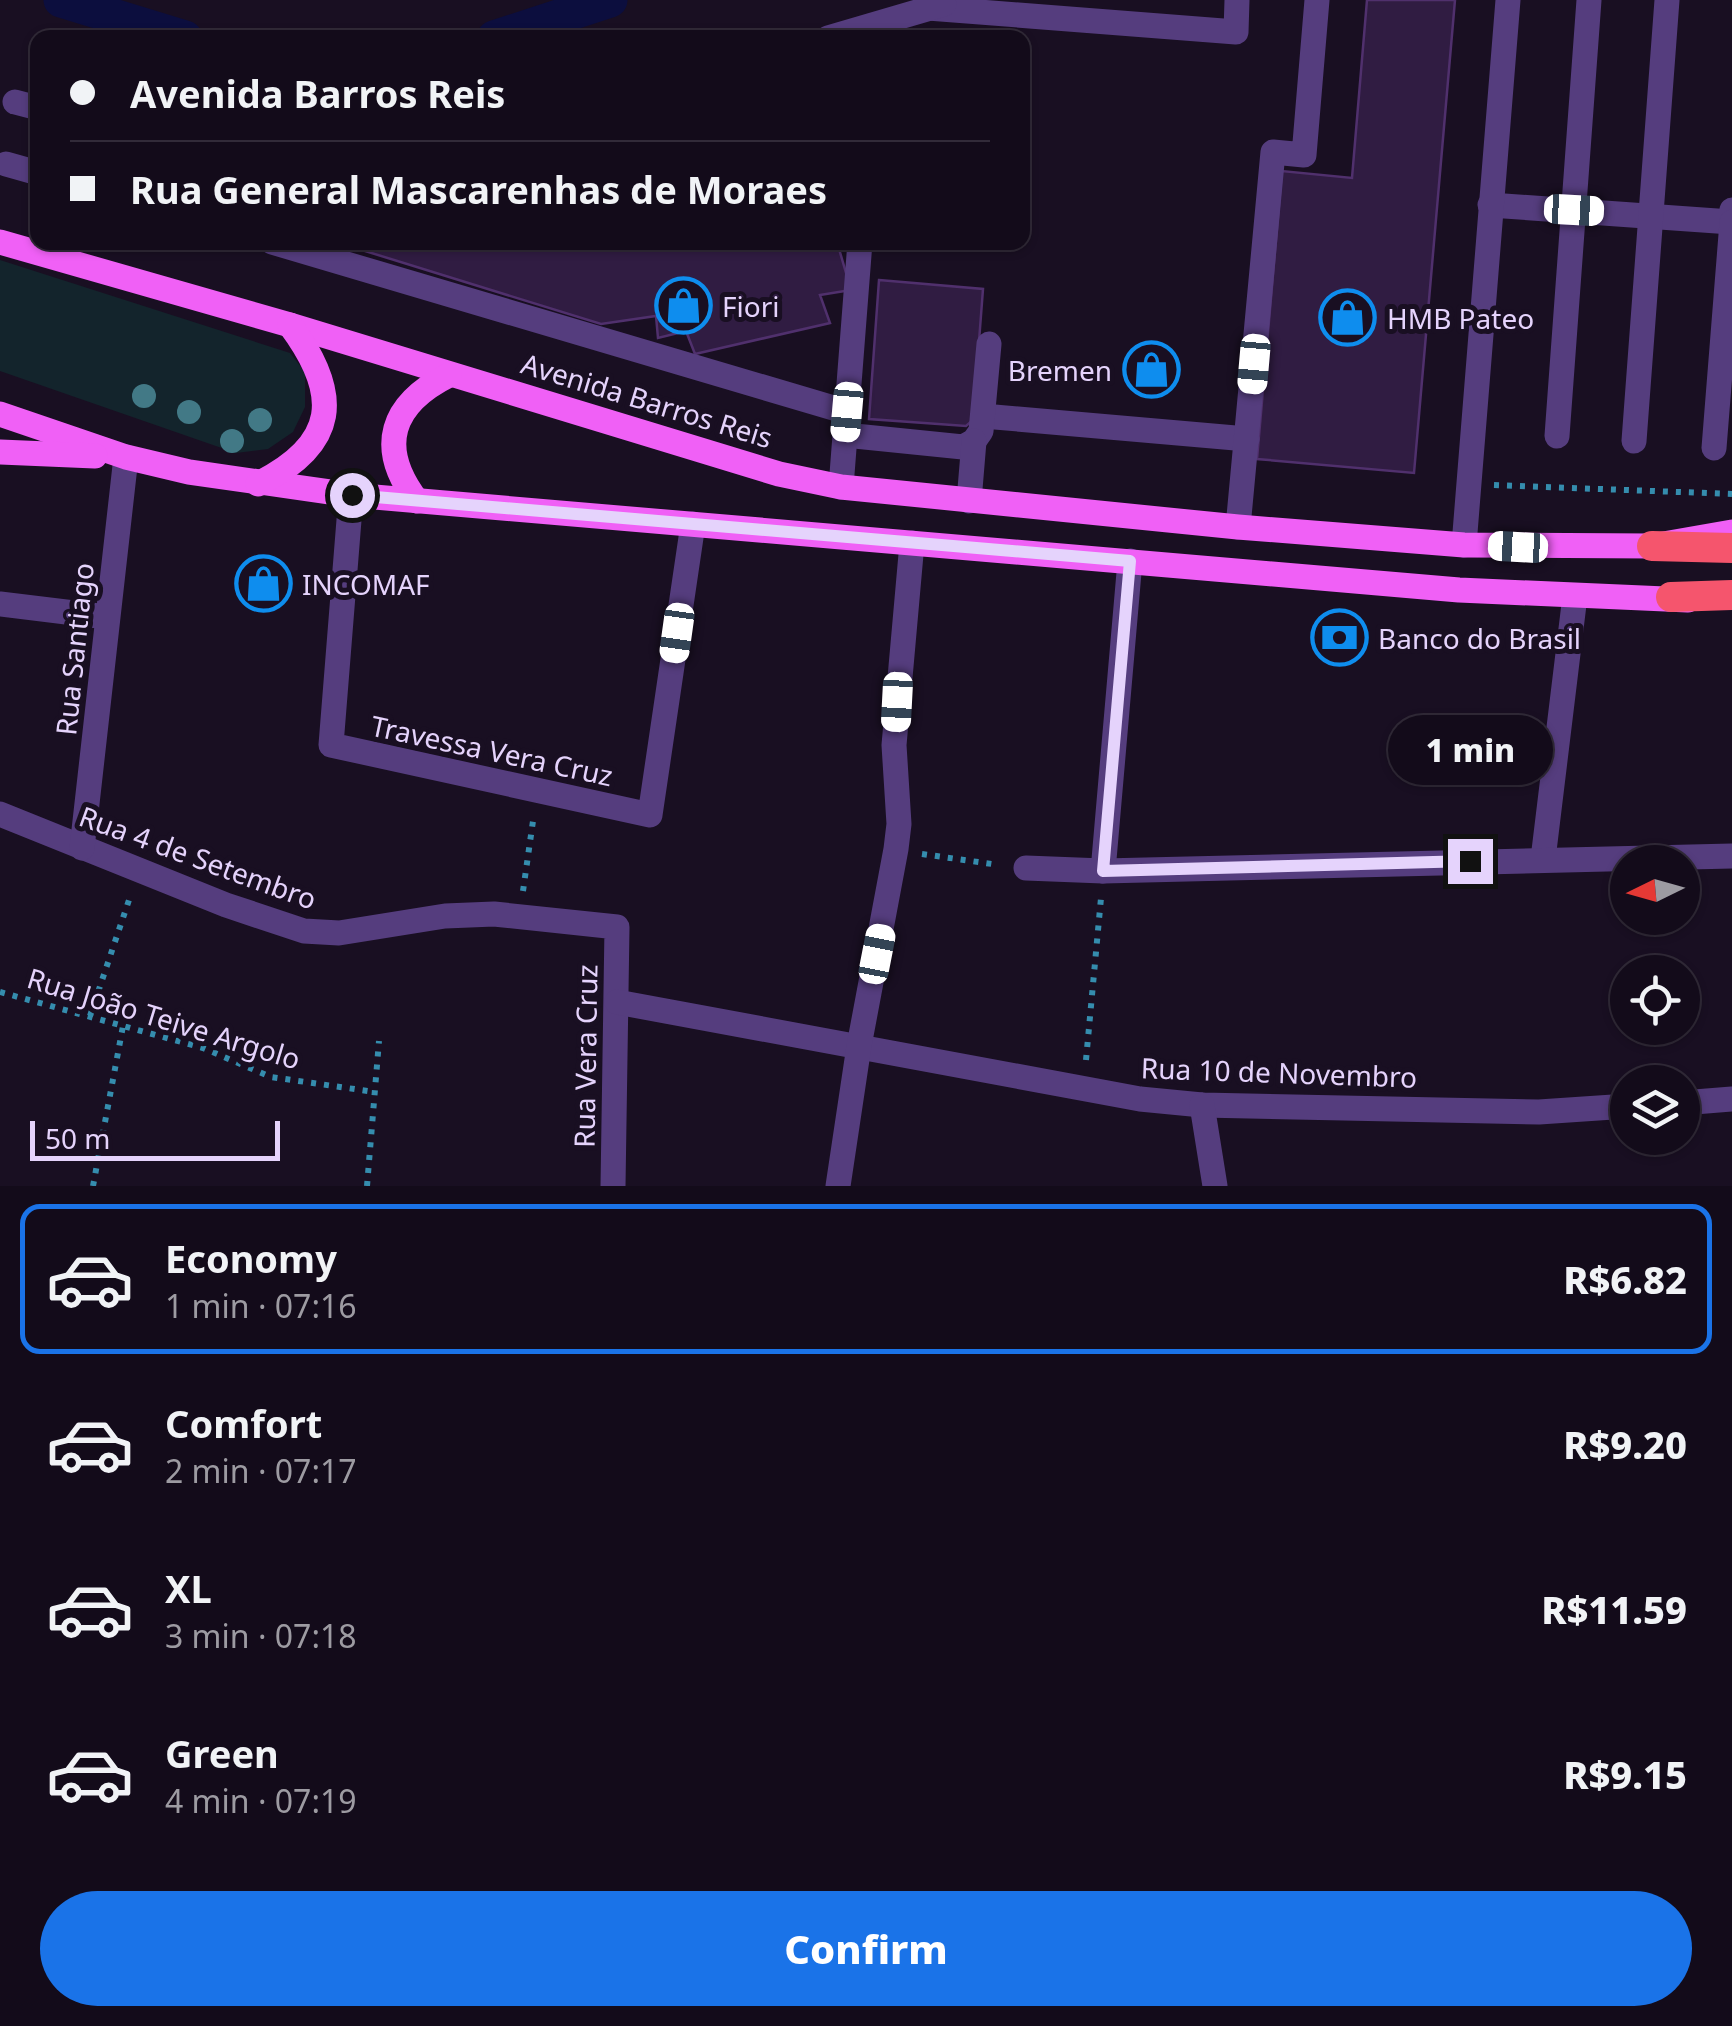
<!DOCTYPE html>
<html lang="en">
<head>
<meta charset="utf-8">
<style>
  body { margin:0; font-family:"Noto Sans",sans-serif; background:#201927; color:#f1f3f6; height:100vh; display:flex; flex-direction:column; font-size:38px; white-space:nowrap }
  * { box-sizing:border-box; margin:0 }
  p { font-size:32px; color:#9d9ba2 }
  .icon { flex:none; width:55px; height:55px; fill:none; stroke:currentColor; stroke-width:2; stroke-linecap:round; stroke-linejoin:round }
  .map { position:relative; height:1186px; overflow:hidden }
  .side { display:flex; flex-direction:column; background:#130b1a; flex:1 }
  .side>* { flex:none }
  .top-card { position:absolute; left:30px; top:30px; width:1000px; height:220px; border-radius:20px; box-shadow:0 2px 8px #0004,0 0 0 2px #322b39; display:grid; align-content:center; height:220px; padding:0 40px; background:#130b1a }
  .needle { width:65px; rotate:265deg }
  .fabs { position:absolute; left:1610px; top:845px; display:grid; gap:20px }
  .fabs a { display:grid; place-items:center; width:90px; height:90px; border-radius:50%; background:#130b1a; box-shadow:0 2px 8px #0004,0 0 0 2px #322b39; font-size:50px }
  .scale { position:absolute; left:30px; bottom:25px; width:250px; box-sizing:border-box; padding-left:10px; border:5px solid #e5d3fc; border-top:0; font-size:28px; line-height:35px; white-space:nowrap; color:#e5d3fc; -webkit-text-stroke:8px #190f22; paint-order:stroke }
  .end { position:absolute; width:45px; height:45px; margin:-22px; border:12px solid #e5d3fc; background:#111; box-shadow:0 0 0 5px #111 }
  .from { border-radius:50% }
  .bubble { position:absolute; height:70px; border-radius:35px; background:#130b1a; box-shadow:0 2px 8px #0004,0 0 0 2px #322b39; font-size:32px; font-weight:800; line-height:70px; text-align:center }
  .car { position:absolute; width:30px; height:60px; margin:-30px -15px; border-radius:12px; box-shadow:0 0 8px 2px #0007; background:linear-gradient(#fff 24%,#345 0 40%,#fff 0 76%,#345 0 86%,#fff 0) }
  .top-card b { display:flex; align-items:center; gap:35px; height:95px; font-size:38px }
  .top-card b+b { border-top:2px solid #322b39 }
  .top-card i { width:25px; height:25px; background:#f1f3f6 }
  ul { padding:18px 0 0; list-style:none }
  li { display:flex; align-items:center; gap:30px; height:150px; margin:0 20px 15px; padding:0 20px; border:5px solid transparent; border-radius:20px }
  li div { flex:1 }
  li b { display:block; font-size:38px }
  li em { font-style:normal; font-weight:800 }
  li.on { border-color:#1a73e8 }
  li>.icon { width:90px; height:90px; stroke-width:1.5 }
  .primary-button { display:flex; gap:20px; margin-top:auto; padding:20px 40px }
  .primary-button a { flex:1; height:115px; border-radius:60px; background:#1a73e8; color:#fff; font-size:40px; font-weight:800; line-height:115px; text-align:center }
  .map>svg:first-child { display:block }
  .green { fill:#13242c }
  .lines { fill:none; stroke-linecap:round; stroke-linejoin:round }
  .canal { stroke:#0c0e3e; stroke-width:35 }
  .building { fill:#301c42; stroke:#50306d; stroke-width:2.5 }
  .path { stroke:#358dae; stroke-width:6; stroke-dasharray:5 8; stroke-linecap:butt }
  .minor { stroke:#553d7e; stroke-width:25 }
  .major { stroke:#f060f6; stroke-width:25 }
  .highway { stroke:#f5556d; stroke-width:30 }
  .tree { fill:#427986 }
  .route { stroke:#e5d3fc; stroke-width:12 }
  .labels { text-anchor:middle; dominant-baseline:central; stroke-width:10; stroke-linejoin:round; paint-order:stroke }
  .poi-label { font-size:28px; fill:#e5d3fc; stroke:#190f22; text-anchor:start }
  .street-label { font-size:28px; fill:#e5d3fc; stroke:#190f22 }
</style>
</head>
<body>
<div class="map">
<svg width="1732" height="1186" viewBox="0 0 1732 1186">
  <rect width="100%" height="100%" fill="#190f22"/>
  <path class="green" d="M0,260l290,93 15,19v35l-12,25 -25,17 -32,4 -236,-82z"/>
  <g class="lines">
    <g class="canal">
      <path d="M61,0l124,38"/>
      <path d="M494,38l116,-38"/>
    </g>
  </g>
  <g class="building">
    <path d="M1367,0h88l-41,473 -157,-14 25,-288 70,7z"/>
    <path d="M336,242h501l14,48 -31,5 10,28 -135,31 -9,-23 -28,7 -2,-22 -55,8z"/>
    <path d="M879,280l104,9 -10,131 -7,6 -97,-7z"/>
  </g>
  <g class="lines">
    <g class="path">
      <path d="M1494,485l238,9"/>
      <path d="M922,854l77,11"/>
      <path d="M523,891l11,-77"/>
      <path d="M0,992l203,56 68,29 104,15"/>
      <path d="M90,1016l41,-122"/>
      <path d="M1086,1060l15,-162"/>
      <path d="M93,1186l30,-160"/>
      <path d="M367,1186l12,-145"/>
    </g>
    <g class="minor">
      <path d="M928,8l308,24 1,-32"/>
      <path d="M828,38l116,-34"/>
      <path d="M15,102l23,6"/>
      <path d="M6,164l32,9"/>
      <path d="M1490,205l241,17 1,-12"/>
      <path d="M272,242l575,170"/>
      <path d="M983,416l264,23"/>
      <path d="M845,435l118,12 11,-6 7,-10 8,-87"/>
      <path d="M1557,436l32,-436"/>
      <path d="M1634,441l33,-441"/>
      <path d="M1714,448l18,-226"/>
      <path d="M841,487l19,-245"/>
      <path d="M351,495l-20,250 319,70 43,-291"/>
      <path d="M969,501l5,-60"/>
      <path d="M1238,527l35,-375 31,3 13,-155"/>
      <path d="M1464,545l44,-545"/>
      <path d="M0,604l107,13"/>
      <path d="M0,814l226,91 78,26 35,2 106,-17 49,-2 123,13 -4,259"/>
      <path d="M82,848l44,-391"/>
      <path d="M1543,859l32,-263"/>
      <path d="M1026,868l77,3 629,-15"/>
      <path d="M1103,871l27,-310"/>
      <path d="M617,1002l523,97 62,6 337,7 89,-6"/>
      <path d="M1682,1103l50,-4"/>
      <path d="M1202,1105l13,81"/>
      <path d="M838,1186l21,-140 37,-197 3,-25 -5,-79 18,-202"/>
    </g>
    <g class="major">
      <path d="M0,242l290,83 489,149 62,13 397,40 226,18 188,1 80,-14"/>
      <path d="M0,414l126,43 63,15 162,23 1108,95 229,10"/>
      <path d="M0,452l95,4"/>
      <path d="M258,484c80,-40 84,-89 32,-159"/>
      <path d="M417,501c-41,-54 -26,-97 32,-126"/>
    </g>
    <g class="highway">
      <path d="M1652,546l80,2"/>
      <path d="M1671,597l61,-2"/>
    </g>
  </g>
  <g class="tree">
    <circle cx="144" cy="396" r="12"/>
    <circle cx="189" cy="412" r="12"/>
    <circle cx="260" cy="420" r="12"/>
    <circle cx="232" cy="441" r="12"/>
  </g>
  <g class="lines">
    <path class="route" d="M352,495l778,66 -27,310 367,-10"/>
  </g>
  <defs>
    <symbol id="shop-ring" viewBox="-11 -11 22 22"><circle r="9.5" fill="#190f22" stroke="#0e8dee" stroke-width="1.5"/><path d="M-5-2.5h2.3a2.7 3.5 0 0 1 5.4 0H5L5.5 6h-11ZM-1.5-2.5h3a1.5 2.3 0 0 0-3 0Z" fill="#0e8dee"/></symbol>
    <symbol id="bank-ring" viewBox="-11 -11 22 22"><circle r="9.5" fill="#190f22" stroke="#0e8dee" stroke-width="1.5"/><path d="M-6-4H6V4H-6ZM0-2.3a2.3 2.3 0 1 0 0 4.6a2.3 2.3 0 1 0 0-4.6Z" fill="#0e8dee"/></symbol>
  </defs>
  <g fill-rule="evenodd">
    <use href="#shop-ring" x="652" y="274" width="63" height="63"/>
    <use href="#shop-ring" x="1316" y="286" width="63" height="63"/>
    <use href="#shop-ring" x="1120" y="338" width="63" height="63"/>
    <use href="#shop-ring" x="232" y="552" width="63" height="63"/>
    <use href="#bank-ring" x="1308" y="606" width="63" height="63"/>
  </g>
  <g class="labels">
    <g class="poi-label">
      <text x="722" y="306">Fiori</text>
      <text x="1387" y="318">HMB Pateo</text>
      <text x="1112" y="370" text-anchor="end">Bremen</text>
      <text x="302" y="584">INCOMAF</text>
      <text x="1378" y="638">Banco do Brasil</text>
    </g>
    <g class="street-label">
      <text transform="translate(647 400) rotate(17)">Avenida Barros Reis</text>
      <text transform="translate(74 649) rotate(-84)">Rua Santiago</text>
      <text transform="translate(492 750) rotate(12)">Travessa Vera Cruz</text>
      <text transform="translate(198 857) rotate(20)">Rua 4 de Setembro</text>
      <text transform="translate(164 1018) rotate(17)">Rua João Teive Argolo</text>
      <text transform="translate(585 1056) rotate(-89)">Rua Vera Cruz</text>
      <text transform="translate(1279 1072) rotate(2)">Rua 10 de Novembro</text>
    </g>
  </g>
</svg>
<div class="fabs">
<a><svg class="needle" viewBox="-14 -14 28 28"><path d="M0-13l5 13h-10z" fill="#e53935"/><path d="M0 13l5-13h-10z" fill="#9d9ba2"/></svg></a>
<a><svg class="icon" aria-label="locate" viewBox="0 0 24 24"><circle cx="12" cy="12" r="6"/><path d="M12 2v4M12 18v4M2 12h4M18 12h4"/></svg></a>
<a><svg class="icon" aria-label="layers" viewBox="0 0 24 24"><path d="M12 4l9 5-9 5-9-5zM3 14l9 5 9-5"/></svg></a>
</div>
<div class="scale">50 m</div>
<i class="end from" style="left:352px;top:495px"></i>
<i class="end" style="left:1470px;top:861px"></i>
<div class="bubble" style="left:1388px;top:715px;width:165px">1 min</div>
<i class="car" style="left:1574px;top:210px;rotate:93deg"></i>
<i class="car" style="left:1254px;top:364px;rotate:185deg"></i>
<i class="car" style="left:847px;top:412px;rotate:185deg"></i>
<i class="car" style="left:1518px;top:547px;rotate:273deg"></i>
<i class="car" style="left:677px;top:633px;rotate:188deg"></i>
<i class="car" style="left:897px;top:702px;rotate:183deg"></i>
<i class="car" style="left:877px;top:954px;rotate:11deg"></i>
<div class="top-card">
<b><i class="from"></i>Avenida Barros Reis</b>
<b><i></i>Rua General Mascarenhas de Moraes</b>
</div>
</div>
<section class="side">
<ul>
<li class="on"><svg class="icon" aria-label="car" viewBox="0 0 24 24"><path d="M5 17H2v-5l4-1 3-4h7l3 4 3 1v5h-3M9 17h6M6 11h13"/><circle cx="7" cy="17" r="2"/><circle cx="17" cy="17" r="2"/></svg><div><b>Economy</b><p>1 min · 07:16</p></div><em>R$6.82</em></li>
<li><svg class="icon" aria-label="car" viewBox="0 0 24 24"><path d="M5 17H2v-5l4-1 3-4h7l3 4 3 1v5h-3M9 17h6M6 11h13"/><circle cx="7" cy="17" r="2"/><circle cx="17" cy="17" r="2"/></svg><div><b>Comfort</b><p>2 min · 07:17</p></div><em>R$9.20</em></li>
<li><svg class="icon" aria-label="car" viewBox="0 0 24 24"><path d="M5 17H2v-5l4-1 3-4h7l3 4 3 1v5h-3M9 17h6M6 11h13"/><circle cx="7" cy="17" r="2"/><circle cx="17" cy="17" r="2"/></svg><div><b>XL</b><p>3 min · 07:18</p></div><em>R$11.59</em></li>
<li><svg class="icon" aria-label="car" viewBox="0 0 24 24"><path d="M5 17H2v-5l4-1 3-4h7l3 4 3 1v5h-3M9 17h6M6 11h13"/><circle cx="7" cy="17" r="2"/><circle cx="17" cy="17" r="2"/></svg><div><b>Green</b><p>4 min · 07:19</p></div><em>R$9.15</em></li>
</ul>
<div class="primary-button"><a>Confirm</a></div>
</section>
</body>
</html>
